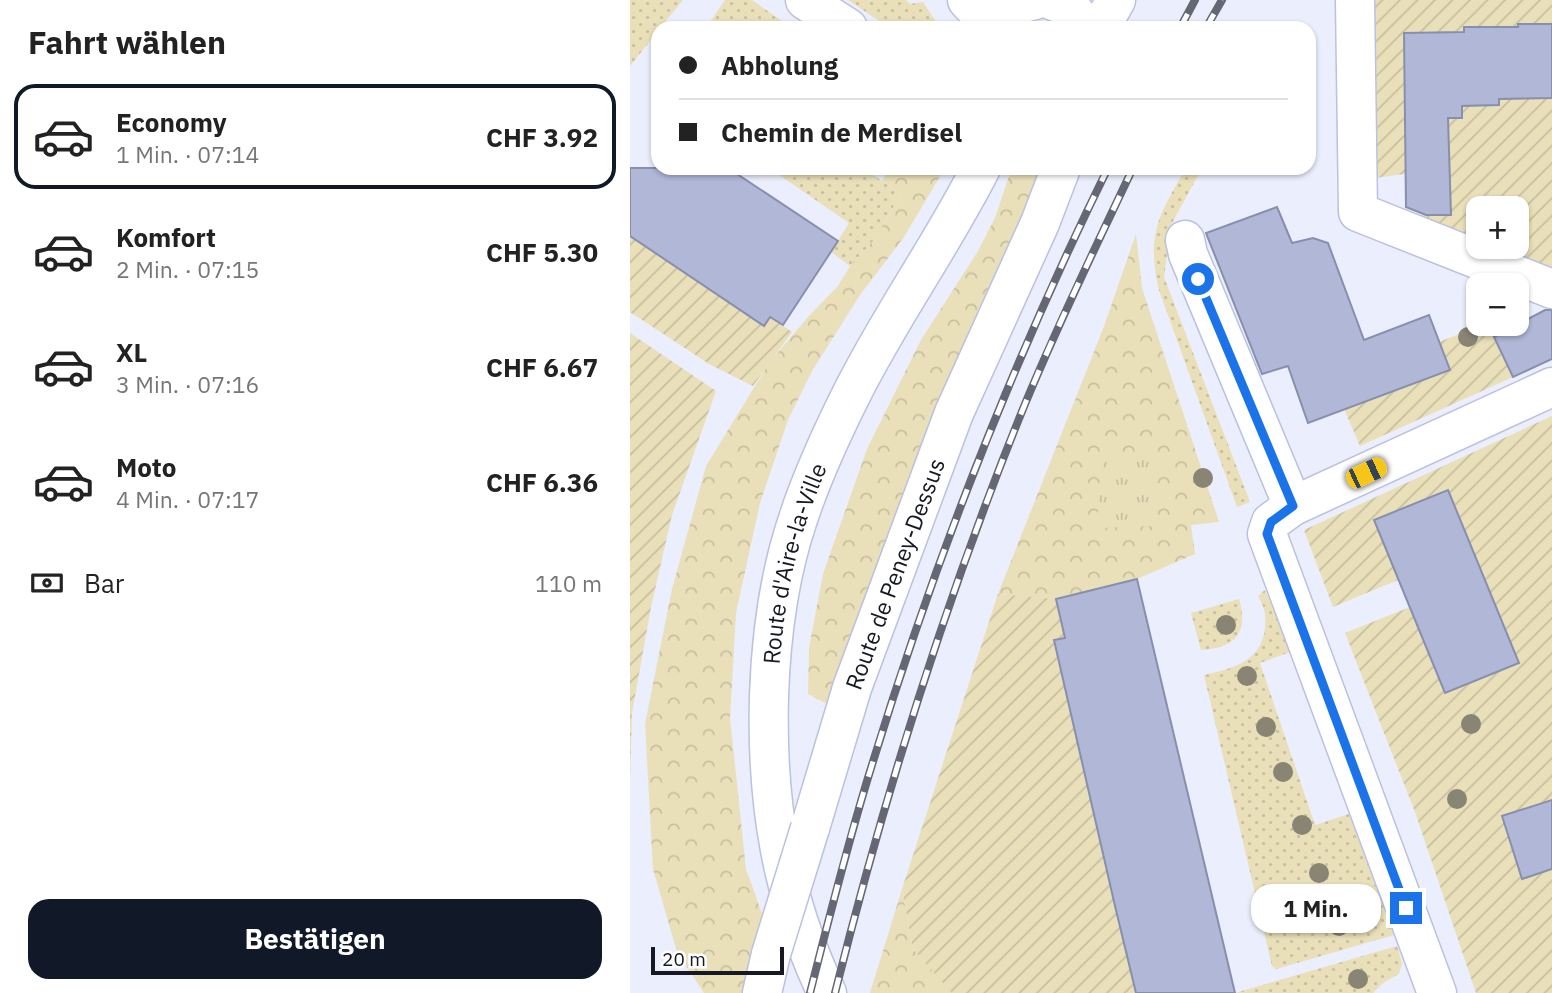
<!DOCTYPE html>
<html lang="de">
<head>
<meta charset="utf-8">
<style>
  body { margin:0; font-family:"IBM Plex Sans",sans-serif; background:#f2f2f2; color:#222; height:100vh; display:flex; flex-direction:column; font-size:26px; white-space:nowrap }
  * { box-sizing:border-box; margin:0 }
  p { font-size:23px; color:#767676 }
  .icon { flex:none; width:38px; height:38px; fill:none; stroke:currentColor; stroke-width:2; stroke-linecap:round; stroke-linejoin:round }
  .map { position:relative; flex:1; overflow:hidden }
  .side { display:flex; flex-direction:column; background:#fff; width:630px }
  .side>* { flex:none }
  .banner { position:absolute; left:21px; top:21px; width:665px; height:154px; border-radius:21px; box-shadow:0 2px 5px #0004; display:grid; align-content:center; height:154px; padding:0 28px; background:#fff }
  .tools { position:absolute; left:836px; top:196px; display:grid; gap:14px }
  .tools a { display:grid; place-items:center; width:63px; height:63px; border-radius:14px; background:#fff; box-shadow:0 2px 5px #0004; font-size:35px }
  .scale { position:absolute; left:21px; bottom:18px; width:133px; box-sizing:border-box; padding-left:7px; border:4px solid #161924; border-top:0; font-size:19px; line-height:24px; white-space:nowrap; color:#161924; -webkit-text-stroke:5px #fff; paint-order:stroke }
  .end { position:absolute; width:32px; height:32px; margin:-16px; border:9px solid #1a73e8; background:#fff; box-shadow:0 0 0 4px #fff }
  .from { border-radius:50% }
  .bubble { position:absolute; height:49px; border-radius:21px; background:#fff; box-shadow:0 2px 5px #0004; font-size:23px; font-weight:700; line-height:49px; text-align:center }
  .car { position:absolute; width:21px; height:42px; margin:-21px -10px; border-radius:9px; box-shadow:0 0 5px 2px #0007; background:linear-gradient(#f5c518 24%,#345 0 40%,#f5c518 0 76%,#345 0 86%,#f5c518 0) }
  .banner b { display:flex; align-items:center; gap:24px; height:66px; font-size:26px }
  .banner b+b { border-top:2px solid #e0e0e0 }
  .banner i { width:18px; height:18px; background:#222 }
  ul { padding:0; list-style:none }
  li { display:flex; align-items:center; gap:21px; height:105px; margin:0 14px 10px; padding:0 14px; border:4px solid transparent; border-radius:21px }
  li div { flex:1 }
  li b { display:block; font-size:26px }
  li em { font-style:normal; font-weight:700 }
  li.active { border-color:#111827 }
  li>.icon { width:63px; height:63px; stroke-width:1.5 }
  h2 { padding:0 28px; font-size:32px; line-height:84px }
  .pay { display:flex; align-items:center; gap:18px; height:77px; padding:0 28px; font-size:26px }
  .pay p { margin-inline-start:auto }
  .primary-button { display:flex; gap:14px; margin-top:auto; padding:14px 28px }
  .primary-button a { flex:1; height:80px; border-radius:21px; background:#111827; color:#fff; font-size:28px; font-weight:700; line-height:80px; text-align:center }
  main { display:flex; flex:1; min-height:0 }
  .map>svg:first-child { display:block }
  .grass { fill:url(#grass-dots) }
  .forest { fill:url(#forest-crowns) }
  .park { fill:url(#park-tufts) }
  .garden { fill:url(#garden-furrows) }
  .building { fill:#b0b7d7; stroke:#888fad; stroke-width:2 }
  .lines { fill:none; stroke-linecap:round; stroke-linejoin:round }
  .minor-casing { stroke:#bac1e1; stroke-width:41 }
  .minor { stroke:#fff; stroke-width:38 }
  .rail-casing { stroke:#656874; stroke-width:8 }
  .rail { stroke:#fff; stroke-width:5; stroke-dasharray:16; stroke-linecap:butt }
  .minor-bridge-casing { stroke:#bac1e1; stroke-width:41; stroke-linecap:butt }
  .minor-bridge { stroke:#fff; stroke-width:38 }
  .tree { fill:#898474 }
  .route { stroke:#1a73e8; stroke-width:9 }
  .labels { text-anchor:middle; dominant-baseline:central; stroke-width:5; stroke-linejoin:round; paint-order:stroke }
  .street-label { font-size:23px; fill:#161924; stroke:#fff }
</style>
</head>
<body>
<main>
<section class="side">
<h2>Fahrt wählen</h2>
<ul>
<li class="active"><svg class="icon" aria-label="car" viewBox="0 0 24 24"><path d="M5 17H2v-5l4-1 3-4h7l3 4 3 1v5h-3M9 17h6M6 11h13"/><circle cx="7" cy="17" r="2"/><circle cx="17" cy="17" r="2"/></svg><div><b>Economy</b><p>1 Min. · 07:14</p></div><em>CHF 3.92</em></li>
<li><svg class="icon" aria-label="car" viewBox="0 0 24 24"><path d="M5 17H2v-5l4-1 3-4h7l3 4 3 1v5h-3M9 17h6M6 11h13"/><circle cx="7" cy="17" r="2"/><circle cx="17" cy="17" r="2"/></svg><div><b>Komfort</b><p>2 Min. · 07:15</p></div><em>CHF 5.30</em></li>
<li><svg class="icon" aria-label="car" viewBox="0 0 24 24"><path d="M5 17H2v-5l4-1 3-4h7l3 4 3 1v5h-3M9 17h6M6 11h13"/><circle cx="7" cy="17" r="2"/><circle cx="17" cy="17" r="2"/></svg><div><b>XL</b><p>3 Min. · 07:16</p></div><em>CHF 6.67</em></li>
<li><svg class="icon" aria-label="car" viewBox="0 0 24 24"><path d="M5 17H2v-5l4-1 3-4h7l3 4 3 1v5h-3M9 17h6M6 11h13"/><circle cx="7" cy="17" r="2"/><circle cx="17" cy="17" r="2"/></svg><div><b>Moto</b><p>4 Min. · 07:17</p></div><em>CHF 6.36</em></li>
</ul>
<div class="pay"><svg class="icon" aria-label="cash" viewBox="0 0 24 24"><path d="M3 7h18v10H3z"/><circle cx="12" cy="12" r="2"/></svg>Bar<p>110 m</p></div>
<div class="primary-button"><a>Bestätigen</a></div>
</section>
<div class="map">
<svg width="922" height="993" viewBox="0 0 922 993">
  <defs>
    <pattern id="grass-dots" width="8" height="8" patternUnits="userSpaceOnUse" patternTransform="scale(1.75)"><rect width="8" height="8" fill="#e9dfb9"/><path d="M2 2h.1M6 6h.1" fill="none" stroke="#c7bf9f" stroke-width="1.8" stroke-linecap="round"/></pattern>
    <pattern id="forest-crowns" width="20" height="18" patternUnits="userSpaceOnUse" patternTransform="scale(1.75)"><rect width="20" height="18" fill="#e9dfb9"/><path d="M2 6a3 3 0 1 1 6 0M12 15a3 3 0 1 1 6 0" fill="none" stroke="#c7bf9f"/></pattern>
    <pattern id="park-tufts" width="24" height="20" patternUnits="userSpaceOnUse" patternTransform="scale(1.75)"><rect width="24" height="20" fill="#e9dfb9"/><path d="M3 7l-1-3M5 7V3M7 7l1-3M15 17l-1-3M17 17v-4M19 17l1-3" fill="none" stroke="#c7bf9f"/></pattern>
    <pattern id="garden-furrows" width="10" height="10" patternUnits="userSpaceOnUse" patternTransform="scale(1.75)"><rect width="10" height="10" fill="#e9dfb9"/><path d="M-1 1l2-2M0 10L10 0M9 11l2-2" fill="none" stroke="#c7bf9f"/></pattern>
  </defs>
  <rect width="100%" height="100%" fill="#ebeefc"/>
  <g class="grass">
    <path d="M0,0h53l-23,28h-2v3l-28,35z"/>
    <path d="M95,0h27l40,28h-86z"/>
    <path d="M218,0h58l4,4 13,-2 17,26h-50z"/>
    <path d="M139,168h94l38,26 -27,46 -24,26 -19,-14 18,-29z"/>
    <path d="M556,168l15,2 -30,55 -7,52 86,225 -13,5 -78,-217c-13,-56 0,-75 27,-122z"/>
    <path d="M635,590l28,61 -33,12 55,162 34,-11 45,121 -118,34 -4,-3 -68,-291c28,-6 58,-14 61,-47 1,-14 0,-20 -7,-32z"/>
    <path d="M609,599c10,33 -3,49 -38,51l-10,-37z"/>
    <path d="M767,946l5,17 -3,11 -16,9 -10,10h-138z"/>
  </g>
  <g class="forest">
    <path d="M259,168h56l-41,69 -44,58 -48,76 -24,49 -28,83 -24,110 -6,105 16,151 19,53 -23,71h-38l-27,-41 -24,-83 -8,-145 27,-135 34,-123 63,-103 39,-46 30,-31 12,-20 24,-26 27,-46 -19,-13z"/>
    <path d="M386,168h31l-48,103 -172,433 -19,-10 1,-46 14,-74 44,-125 54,-109 57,-89 17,-33 14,-42z"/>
    <path d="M506,234l6,54 77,234 -28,3 4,29 -58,25 -81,20 -58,-5 105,-265z"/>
    <path d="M272,889l11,60 41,44h-84z"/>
  </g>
  <path class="park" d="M510,454l14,9 3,63 -61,2 8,-69z"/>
  <g class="garden">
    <path d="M736,0h186v24h-33l-1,3h-53l-1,5 -60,1 1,85 57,-12 36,-1 1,-7h53v176l-72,-27h37v-39h-38v38l-73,-30 44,-2 -1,-42 -45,2 -36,5z"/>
    <path d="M0,236l133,89 7,-8 22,15 -39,54 -44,-22 -79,-52z"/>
    <path d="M854,324h4l25,53 -153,69 -16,-37 95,-67z"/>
    <path d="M0,333l86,58 -44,124 -21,92 -19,106 -2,66z"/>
    <path d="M922,416v577h-76l-61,-181 -70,-179 65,-26 -12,-27 -65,27 -29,-77z"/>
    <path d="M368,594l58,5 9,39 -11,3 82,352h-184l-39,-44 -11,-60z"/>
  </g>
  <g class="building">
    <path d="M888,24h34v74l-53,1v6l-37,1v12h-14l3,97h-25l-20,-8 -2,-174 60,-1v-5h54z"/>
    <path d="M0,168h98l110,73 -55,84 -13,-8 -6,9 -134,-90z"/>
    <path d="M647,207l15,36 21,-5 15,5 36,97 65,-25 21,55 -142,53 -20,-57 -26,8 -56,-141z"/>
    <path d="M915,310h7v49l-39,18 -19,-40z"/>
    <path d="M818,490l71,173 -74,30 -71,-173z"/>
    <path d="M507,579l93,393 5,21h-99l-21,-87 -61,-266 11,-2 -9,-39z"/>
    <path d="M922,800v69l-30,10 -20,-63z"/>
  </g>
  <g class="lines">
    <defs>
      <g id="minor">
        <path d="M175,0l43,28"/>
        <path d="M337,0l26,28"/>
        <path d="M421,0l20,8 16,20"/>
        <path d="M725,0l3,212 194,77"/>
        <path d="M365,28c11,-16 20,-24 40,-28"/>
        <path d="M470,28l16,-28"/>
        <path d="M555,240l3,14 105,252"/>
        <path id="s1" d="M180,828l42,-140 102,-275 86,-190 21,-55"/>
        <path d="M132,993l9,-39"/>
        <path id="s2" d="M197,993c-46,-97 -61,-191 -58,-297 2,-60 10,-121 29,-177 14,-43 34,-86 54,-126 39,-78 90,-148 129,-225"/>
        <path d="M807,993l-170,-459 4,-12 22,-16 259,-119"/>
      </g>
    </defs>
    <use href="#minor" class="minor-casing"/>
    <use href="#minor" class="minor"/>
    <defs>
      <g id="rail">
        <path d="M550,28l15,-28"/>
        <path d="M576,28l16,-28"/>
        <path d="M180,993c19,-75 38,-151 61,-225 63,-206 142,-407 237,-600"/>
        <path d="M205,993c50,-200 112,-398 190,-589 33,-80 71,-158 108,-236"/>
      </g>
    </defs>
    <use href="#rail" class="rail-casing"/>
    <use href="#rail" class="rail"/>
    <defs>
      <path id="minor-bridge" d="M141,954l39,-126"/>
    </defs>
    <use href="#minor-bridge" class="minor-bridge-casing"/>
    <use href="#minor-bridge" class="minor-bridge"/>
  </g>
  <g class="tree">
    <circle cx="838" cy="337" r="10"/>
    <circle cx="573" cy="478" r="10"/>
    <circle cx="596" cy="625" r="10"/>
    <circle cx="617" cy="676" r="10"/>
    <circle cx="841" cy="724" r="10"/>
    <circle cx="636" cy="727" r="10"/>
    <circle cx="653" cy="772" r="10"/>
    <circle cx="827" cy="799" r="10"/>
    <circle cx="672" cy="825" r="10"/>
    <circle cx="689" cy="873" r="10"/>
    <circle cx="709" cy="926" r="10"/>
    <circle cx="728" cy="979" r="10"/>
  </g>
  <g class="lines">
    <path class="route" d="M568,279l95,227 -22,16 -4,12 139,374"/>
  </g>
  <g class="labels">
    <g class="street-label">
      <text stroke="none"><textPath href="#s2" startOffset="441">Route d'Aire-la-Ville</textPath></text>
      <text stroke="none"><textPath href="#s1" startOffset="268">Route de Peney-Dessus</textPath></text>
    </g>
  </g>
</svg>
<div class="tools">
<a>+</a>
<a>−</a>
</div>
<div class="scale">20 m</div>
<i class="end from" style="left:568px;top:279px"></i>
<i class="end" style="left:776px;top:908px"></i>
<div class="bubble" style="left:621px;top:884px;width:130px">1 Min.</div>
<i class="car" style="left:736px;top:473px;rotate:65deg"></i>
<div class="banner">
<b><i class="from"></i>Abholung</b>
<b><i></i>Chemin de Merdisel</b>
</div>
</div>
</main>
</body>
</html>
